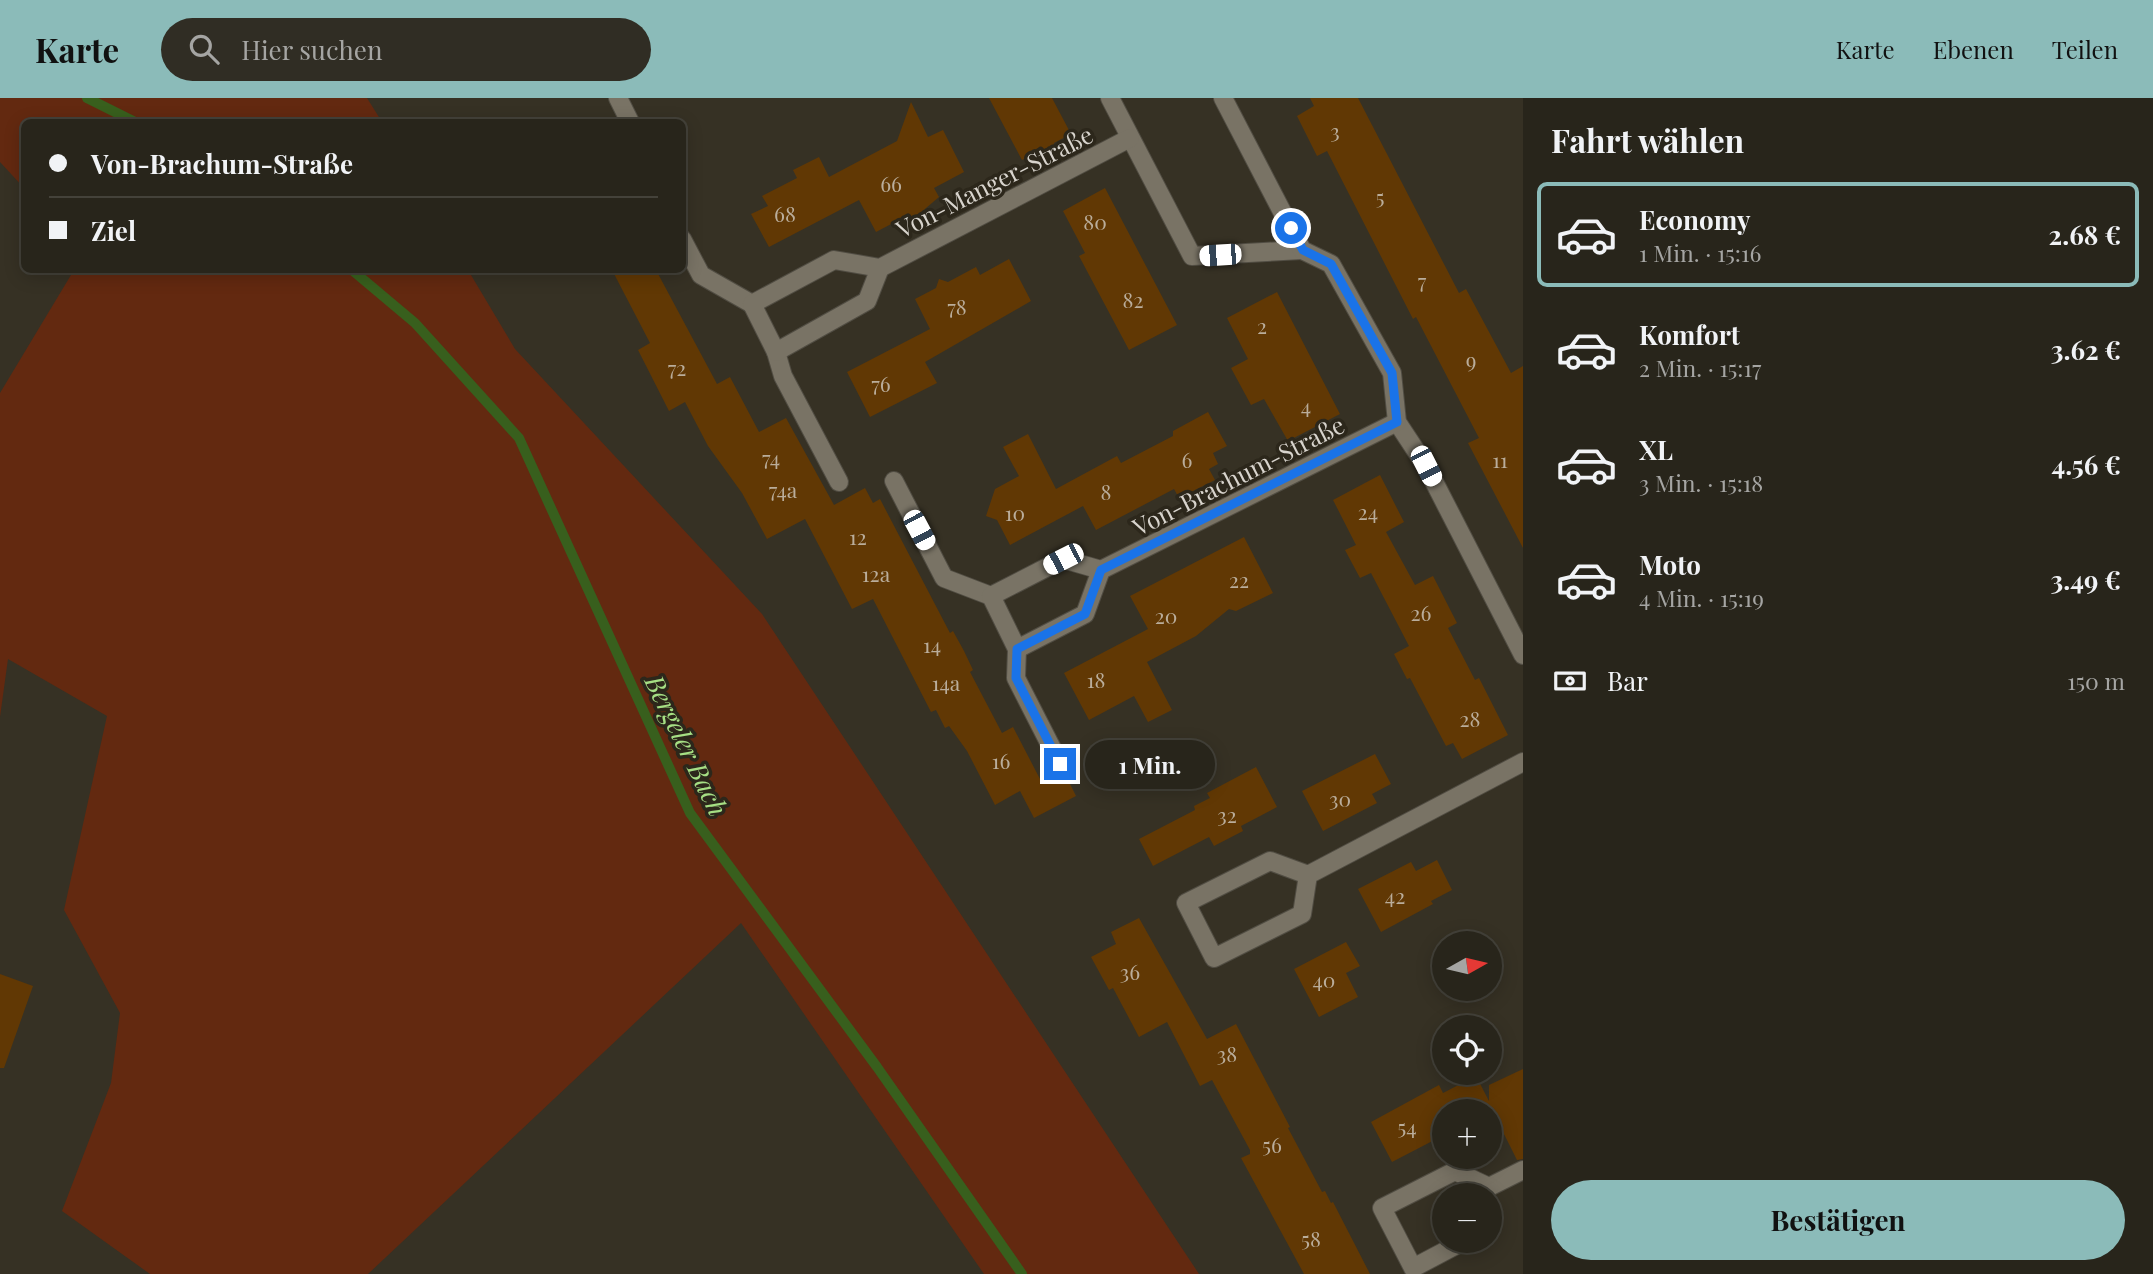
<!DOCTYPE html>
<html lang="de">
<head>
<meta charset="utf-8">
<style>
  body { margin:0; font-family:"Playfair Display",serif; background:#302d24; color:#f1f3f6; height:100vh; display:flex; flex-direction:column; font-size:26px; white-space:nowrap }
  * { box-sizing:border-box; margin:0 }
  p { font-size:23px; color:#a5a5a3 }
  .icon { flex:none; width:38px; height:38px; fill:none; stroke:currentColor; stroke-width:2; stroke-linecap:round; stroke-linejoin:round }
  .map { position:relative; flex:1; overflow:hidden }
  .side { display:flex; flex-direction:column; background:#28251b; width:630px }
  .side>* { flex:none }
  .guide { position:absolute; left:21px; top:21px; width:665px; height:154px; border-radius:10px; box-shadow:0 4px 18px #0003,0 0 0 2px #44423a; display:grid; align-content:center; height:154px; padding:0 28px; background:#28251b }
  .needle { width:46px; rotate:82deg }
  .fabs { position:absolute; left:1432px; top:833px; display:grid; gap:14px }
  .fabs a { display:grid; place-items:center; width:70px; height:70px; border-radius:50%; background:#28251b; box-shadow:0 4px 18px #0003,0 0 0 2px #44423a; font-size:35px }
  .end { position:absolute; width:32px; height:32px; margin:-16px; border:9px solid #1a73e8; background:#fff; box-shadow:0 0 0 4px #fff }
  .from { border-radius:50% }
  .bubble { position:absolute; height:49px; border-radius:24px; background:#28251b; box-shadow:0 4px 18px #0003,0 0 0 2px #44423a; font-size:23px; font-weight:700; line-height:49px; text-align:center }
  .car { position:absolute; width:21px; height:42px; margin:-21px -10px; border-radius:9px; box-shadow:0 0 5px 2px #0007; background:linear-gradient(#fff 24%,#345 0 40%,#fff 0 76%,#345 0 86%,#fff 0) }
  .guide b { display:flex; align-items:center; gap:24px; height:66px; font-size:26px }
  .guide b+b { border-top:2px solid #44423a }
  .guide i { width:18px; height:18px; background:#f1f3f6 }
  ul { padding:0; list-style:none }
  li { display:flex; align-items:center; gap:21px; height:105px; margin:0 14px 10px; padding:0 14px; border:4px solid transparent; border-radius:10px }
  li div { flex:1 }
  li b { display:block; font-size:26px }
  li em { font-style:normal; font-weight:700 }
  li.current { border-color:#8bbbb9 }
  li>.icon { width:63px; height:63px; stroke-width:1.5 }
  h2 { padding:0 28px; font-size:32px; line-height:84px }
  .pay { display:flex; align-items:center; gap:18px; height:77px; padding:0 28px; font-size:26px }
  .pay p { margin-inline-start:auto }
  .primary-button { display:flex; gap:14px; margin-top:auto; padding:14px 28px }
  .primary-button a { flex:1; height:80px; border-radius:42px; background:#8bbbb9; color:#111; font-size:28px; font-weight:700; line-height:80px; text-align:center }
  header { display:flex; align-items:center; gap:42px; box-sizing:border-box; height:98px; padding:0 35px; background:#8bbbb9; color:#111 }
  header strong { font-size:33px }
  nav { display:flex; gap:38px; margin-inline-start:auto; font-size:24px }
  .search { width:490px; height:63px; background:#302d24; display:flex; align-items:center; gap:18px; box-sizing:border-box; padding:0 24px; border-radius:38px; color:#a5a5a3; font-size:26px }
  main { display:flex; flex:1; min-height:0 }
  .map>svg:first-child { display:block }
  .green { fill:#632910 }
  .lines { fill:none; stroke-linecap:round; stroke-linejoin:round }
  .stream { stroke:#385f1d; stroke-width:10 }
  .building { fill:#613804 }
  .lane-casing { stroke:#514d43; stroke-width:20 }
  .street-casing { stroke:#514d43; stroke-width:20 }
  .lane { stroke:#797365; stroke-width:18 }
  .street { stroke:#797365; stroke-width:18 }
  .route { stroke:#1a73e8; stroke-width:9 }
  .labels { text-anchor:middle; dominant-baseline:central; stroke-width:7; stroke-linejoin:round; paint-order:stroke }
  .number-label { font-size:21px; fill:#baad9b }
  .street-label { font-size:24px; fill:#d8d4cd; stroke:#2c271b }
  .water-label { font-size:26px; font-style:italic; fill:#a6df84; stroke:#2c271b }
</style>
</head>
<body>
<header>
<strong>Karte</strong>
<div class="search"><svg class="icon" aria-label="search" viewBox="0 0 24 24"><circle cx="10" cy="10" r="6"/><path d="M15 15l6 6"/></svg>Hier suchen</div>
<nav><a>Karte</a><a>Ebenen</a><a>Teilen</a></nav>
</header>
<main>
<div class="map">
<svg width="1523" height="1176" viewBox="0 0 1523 1176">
  <rect width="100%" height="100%" fill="#363124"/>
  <g class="green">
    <path d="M0,0h367l15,24h-358v66l-24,-26z"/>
    <path d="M74,172h394l47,79 247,265 437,660h-215l-243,-351 -373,351h-218l-88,-63 49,-128 9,-70 -56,-103 43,-194 -99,-57 -8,58v-324z"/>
  </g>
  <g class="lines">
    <g class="stream">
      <path d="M87,0l48,24"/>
      <path d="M352,172l63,53 104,115 171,375 187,254 145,207"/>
    </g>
  </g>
  <g class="building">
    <path d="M989,0h63l19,36 -17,9 -2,14 -12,-6 -18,9z"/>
    <path d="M1310,0h48l101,195 7,-4 45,84 12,-7v182l-55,-105 11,-5 -63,-121 -3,2 -86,-168 -10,5 -20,-40 17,-10z"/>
    <path d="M911,4l17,35 15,-7 21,42 -30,16 5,9 -20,17 -20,9 -2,-2 -21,11 -17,-32 -90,47 -18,-33 17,-8 -6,-10 35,-18 -4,-8 26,-13 10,20 68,-36z"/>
    <path d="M1105,90l72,137 -48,25 -50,-94 6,-3 -22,-42z"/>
    <path d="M1009,161l22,42 -106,61 12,21 -67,34 -23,-45 83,-43 -15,-30 21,-11 3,-9 9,3 28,-15 4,8z"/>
    <path d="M612,172h44l61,114 13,-7 29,55 27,-14 48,87 31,-17 8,15 7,-4 70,134 3,-2 11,20 9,19 -3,2 32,61 11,-6 27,52 13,-7 12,2 11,22 -42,22 -14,-27 -25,14 -28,-54 -18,-25 -4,2 -9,-18 -5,2 -58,-113 -21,10 -47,-90 -38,20 -25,-46 -34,-47 -23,-44 -16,9 -31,-61 12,-7z"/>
    <path d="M1277,194l63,122 -52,27 -24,-42 -13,6 -20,-37 17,-9 -21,-41z"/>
    <path d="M1208,314l19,34 -14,7 5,11 -9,5 6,11 -36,18 -5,-9 -78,41 -13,-24 -73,39 -13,-25 -11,-4 9,-27 24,-13 -16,-29 25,-13 28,55 61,-33 4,7 52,-27v-5z"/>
    <path d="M1380,377l24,47 -18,10 29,53 18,-9 24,47 -9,5 27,52 4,-2 29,57 -46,24 -9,-16 -7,3 -36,-68 -3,1 -13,-25 15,-8 -38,-73 -11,5 -15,-28 11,-5 -23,-45z"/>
    <path d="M1244,439l29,56 -37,18 -7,-2 -33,27 -49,26 25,48 -24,12 -14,-26 -45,24 -25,-47 84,-44 -18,-33z"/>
    <path d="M1375,656l16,30 -19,10 5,9 -54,28 -21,-40z"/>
    <path d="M1256,669l21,40 -36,19 2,5 -29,15 -5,-9 -56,29 -14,-27 56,-29 -1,-4 16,-8 -3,-5z"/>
    <path d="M1437,762l15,30 -21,11 2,3 -52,28 -23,-43 53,-27 5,9z"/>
    <path d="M1139,820l68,121 29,-15 54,103 -2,1 34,64 3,-1 6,12 2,-1 37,72h-66l-63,-116 9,-4v-4l-38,-70 -12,6 -33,-64 -28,15 -26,-49 -4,2 -18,-33 25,-13 -5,-12z"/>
    <path d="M1346,844l14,24 -14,7 12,24 -39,20 -25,-48z"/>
    <path d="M0,876l33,12 -29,82h-4z"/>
    <path d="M1523,971v90l-6,1 -25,-50 -48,1v24l-52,27 -21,-40 68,-37 4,8 33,-17 13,25v-16z"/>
  </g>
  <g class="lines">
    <defs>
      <g id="lane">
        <path d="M618,0l12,24"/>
        <path d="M682,141l19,36 51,29"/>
        <path d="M776,254l7,24 56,106"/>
        <path d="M894,383l50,97 47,18"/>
        <path d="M1017,551l-1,29 44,86"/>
      </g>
      <g id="street">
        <path d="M1110,0l82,158 110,-6"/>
        <path d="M1223,0l79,152 29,14 61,109 5,49 29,44 97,189"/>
        <path d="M880,170l-46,-8 -82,44 24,48 91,-51 13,-33 250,-130"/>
        <path d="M1101,472l-16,44 -68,35 -26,-53 72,-37 38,11 296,-148"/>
        <path d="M1308,777l-6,39 -88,44 -28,-55 84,-42 38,14 215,-113"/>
        <path d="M1489,1089l34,-17"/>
        <path d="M1464,1143l-51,27 -31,-60 73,-37 34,16"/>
      </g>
    </defs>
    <use href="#lane" class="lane-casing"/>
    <use href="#street" class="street-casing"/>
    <use href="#lane" class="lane"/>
    <use href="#street" class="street"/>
  </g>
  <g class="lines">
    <path class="route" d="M1060,666l-44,-86 1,-29 68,-35 16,-44 296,-148 -5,-49 -61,-109 -28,-14 -12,-22"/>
  </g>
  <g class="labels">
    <g class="number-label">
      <text x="1335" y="32">3</text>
      <text x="891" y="85">66</text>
      <text x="1380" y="98">5</text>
      <text x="785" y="115">68</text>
      <text x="1095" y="123">80</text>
      <text x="1422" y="182">7</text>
      <text x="1133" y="201">82</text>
      <text x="957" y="208">78</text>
      <text x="1262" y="227">2</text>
      <text x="1471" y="261">9</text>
      <text x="677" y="269">72</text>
      <text x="881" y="285">76</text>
      <text x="1306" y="307">4</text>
      <text x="771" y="359">74</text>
      <text x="1187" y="361">6</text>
      <text x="1500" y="361">11</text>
      <text x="783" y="391">74a</text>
      <text x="1106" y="393">8</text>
      <text x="1368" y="413">24</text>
      <text x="1015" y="414">10</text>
      <text x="858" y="438">12</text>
      <text x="876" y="475">12a</text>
      <text x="1239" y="481">22</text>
      <text x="1421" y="514">26</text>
      <text x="1166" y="517">20</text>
      <text x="932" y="546">14</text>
      <text x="1096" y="581">18</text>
      <text x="946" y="584">14a</text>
      <text x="1470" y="620">28</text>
      <text x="1001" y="662">16</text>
      <text x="1340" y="700">30</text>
      <text x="1227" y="716">32</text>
      <text x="1395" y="797">42</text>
      <text x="1130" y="873">36</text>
      <text x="1324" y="881">40</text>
      <text x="1227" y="955">38</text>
      <text x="1407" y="1028">54</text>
      <text x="1272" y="1046">56</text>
      <text x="1311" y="1140">58</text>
    </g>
    <g class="street-label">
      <text transform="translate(994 83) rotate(-27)">Von-Manger-Straße</text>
      <text transform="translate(1238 377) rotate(-27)">Von-Brachum-Straße</text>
    </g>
    <g class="water-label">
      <text transform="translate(687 647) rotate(64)">Bergeler Bach</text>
    </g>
  </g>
</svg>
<div class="fabs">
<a><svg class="needle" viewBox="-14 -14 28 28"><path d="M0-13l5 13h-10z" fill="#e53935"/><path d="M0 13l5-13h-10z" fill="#a5a5a3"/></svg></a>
<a><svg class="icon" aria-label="locate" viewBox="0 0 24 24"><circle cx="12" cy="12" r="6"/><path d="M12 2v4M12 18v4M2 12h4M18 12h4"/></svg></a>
<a>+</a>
<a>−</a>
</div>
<i class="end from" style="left:1291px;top:130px"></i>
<i class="end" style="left:1060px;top:666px"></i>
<div class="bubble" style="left:1085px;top:642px;width:130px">1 Min.</div>
<i class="car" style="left:1220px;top:157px;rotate:266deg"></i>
<i class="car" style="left:1426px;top:368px;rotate:153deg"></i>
<i class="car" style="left:919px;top:432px;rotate:152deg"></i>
<i class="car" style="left:1063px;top:461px;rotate:243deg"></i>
<div class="guide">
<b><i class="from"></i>Von-Brachum-Straße</b>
<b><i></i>Ziel</b>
</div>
</div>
<section class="side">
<h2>Fahrt wählen</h2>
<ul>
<li class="current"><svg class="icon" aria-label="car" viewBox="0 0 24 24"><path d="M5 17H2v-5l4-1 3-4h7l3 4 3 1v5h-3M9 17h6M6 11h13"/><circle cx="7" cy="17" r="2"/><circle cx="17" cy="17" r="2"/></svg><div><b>Economy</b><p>1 Min. · 15:16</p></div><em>2.68 €</em></li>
<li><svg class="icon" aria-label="car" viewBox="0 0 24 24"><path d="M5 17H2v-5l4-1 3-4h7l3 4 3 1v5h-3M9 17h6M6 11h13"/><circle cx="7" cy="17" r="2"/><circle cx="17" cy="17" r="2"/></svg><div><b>Komfort</b><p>2 Min. · 15:17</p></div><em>3.62 €</em></li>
<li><svg class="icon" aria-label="car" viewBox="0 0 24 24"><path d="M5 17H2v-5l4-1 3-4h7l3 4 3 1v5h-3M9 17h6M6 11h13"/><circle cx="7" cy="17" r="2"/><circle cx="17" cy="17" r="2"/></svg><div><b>XL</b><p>3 Min. · 15:18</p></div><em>4.56 €</em></li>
<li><svg class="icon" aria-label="car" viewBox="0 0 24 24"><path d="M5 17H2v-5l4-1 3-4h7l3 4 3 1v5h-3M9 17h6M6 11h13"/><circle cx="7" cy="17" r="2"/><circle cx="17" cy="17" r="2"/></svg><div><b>Moto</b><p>4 Min. · 15:19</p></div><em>3.49 €</em></li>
</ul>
<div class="pay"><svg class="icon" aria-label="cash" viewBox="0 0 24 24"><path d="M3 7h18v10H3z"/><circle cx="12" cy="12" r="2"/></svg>Bar<p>150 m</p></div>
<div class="primary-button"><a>Bestätigen</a></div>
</section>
</main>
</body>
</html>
